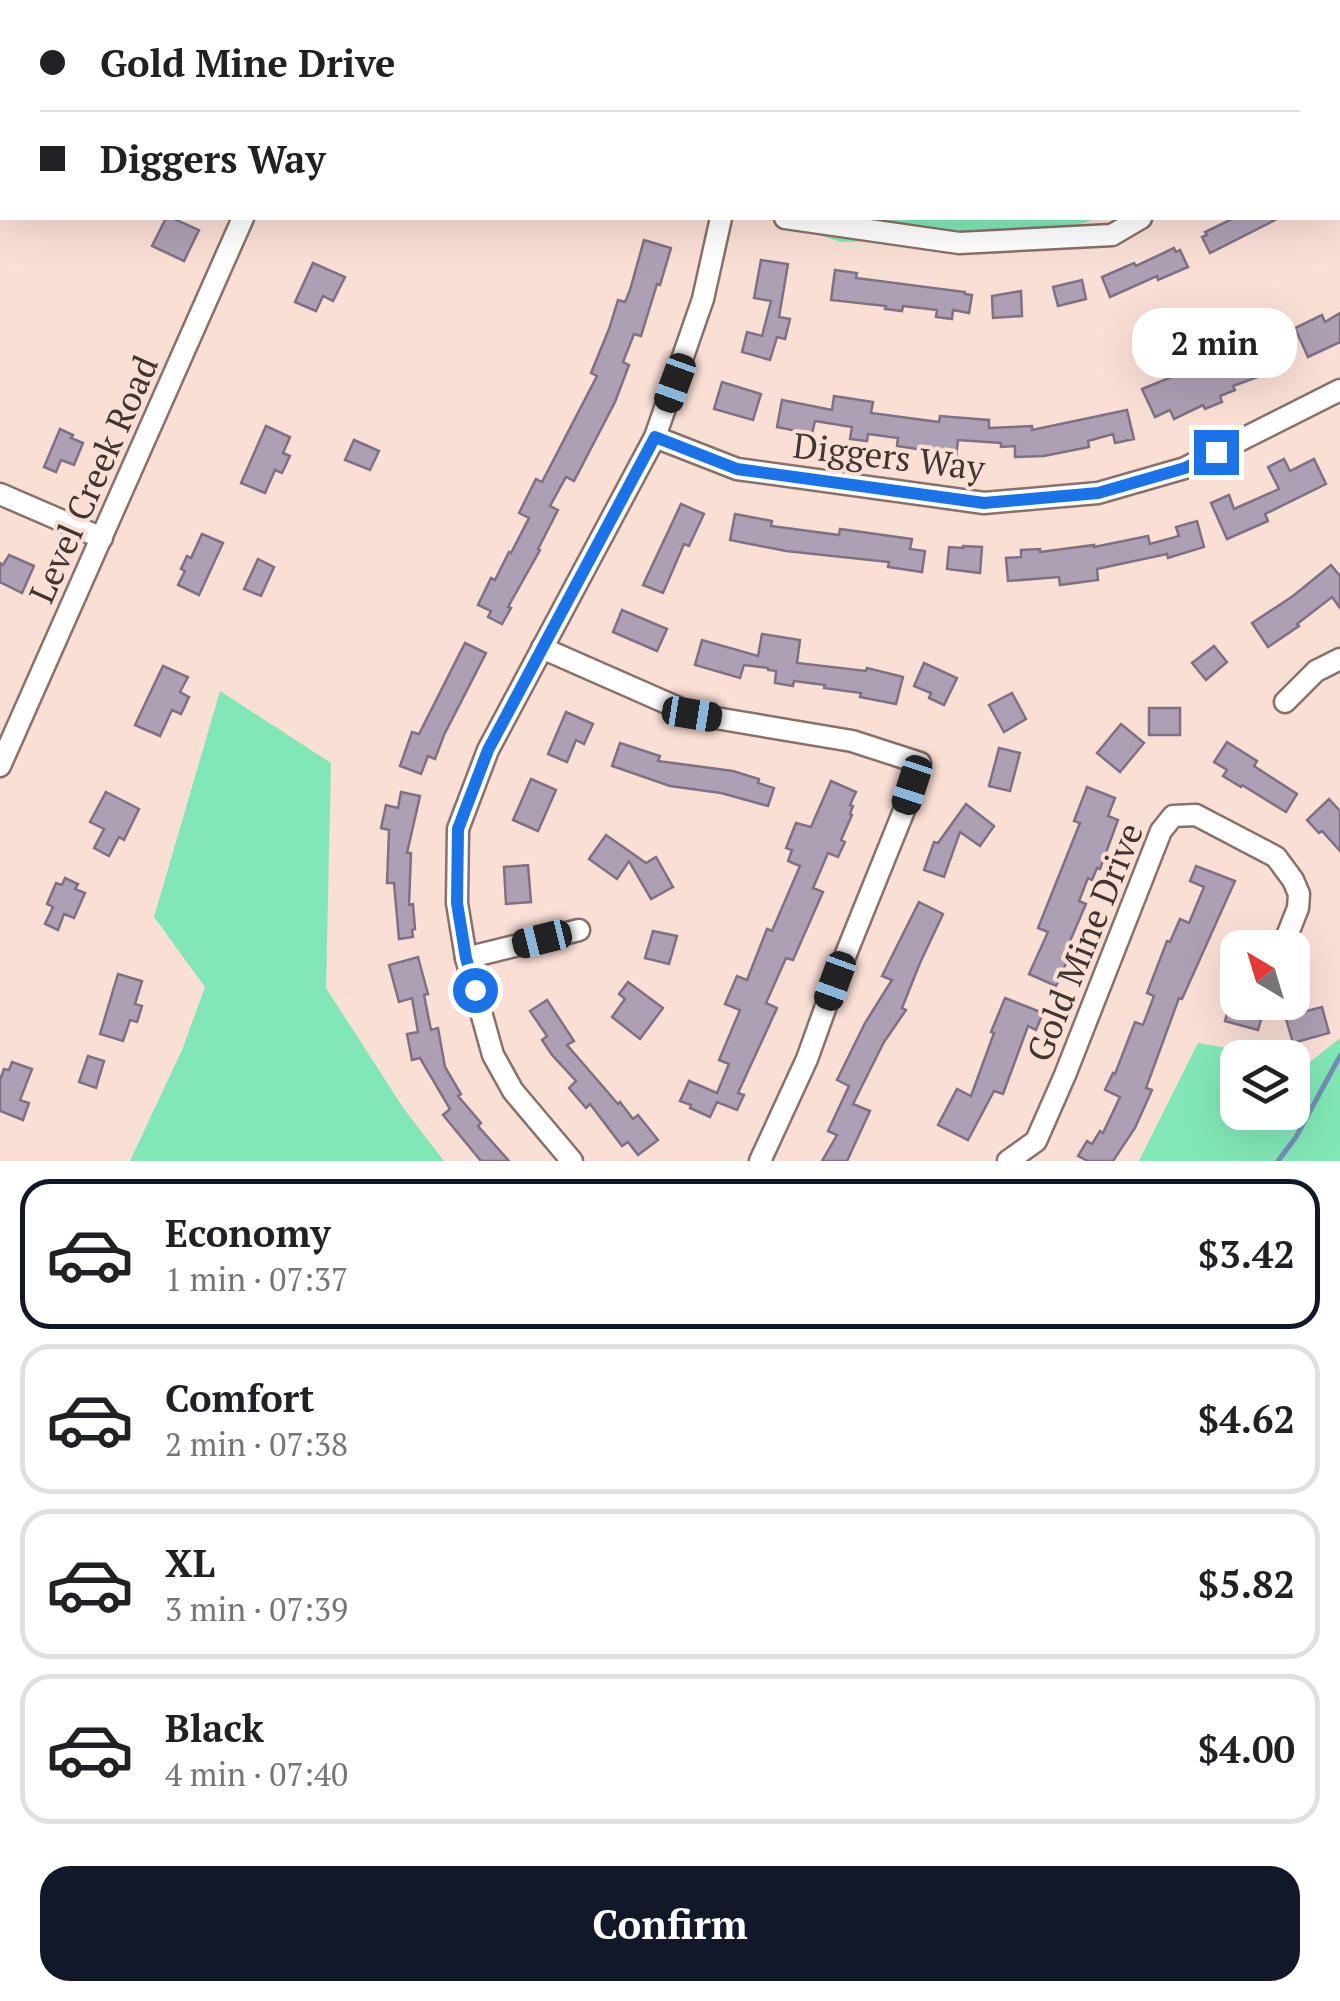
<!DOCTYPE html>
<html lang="en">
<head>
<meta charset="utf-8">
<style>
  body { margin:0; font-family:"PT Serif",serif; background:#f6f6f6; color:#202124; height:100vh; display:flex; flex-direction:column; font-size:38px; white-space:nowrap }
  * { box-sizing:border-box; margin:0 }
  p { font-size:32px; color:#757577 }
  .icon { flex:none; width:55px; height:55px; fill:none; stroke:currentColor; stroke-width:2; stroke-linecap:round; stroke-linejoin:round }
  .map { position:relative; height:1161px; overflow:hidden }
  .sheet { display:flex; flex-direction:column; background:#fff; flex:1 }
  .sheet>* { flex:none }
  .top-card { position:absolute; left:0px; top:0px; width:1340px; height:220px; box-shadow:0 10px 40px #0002; display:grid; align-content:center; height:220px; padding:0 40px; background:#fff }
  .needle { width:65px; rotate:322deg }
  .tools { position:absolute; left:1220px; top:930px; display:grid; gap:20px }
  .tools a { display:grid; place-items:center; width:90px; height:90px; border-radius:20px; background:#fff; box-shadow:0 10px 40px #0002; font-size:50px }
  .end { position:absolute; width:45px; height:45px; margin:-22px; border:12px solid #1a73e8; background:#fff; box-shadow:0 0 0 5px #fff }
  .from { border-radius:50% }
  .bubble { position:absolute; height:70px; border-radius:30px; background:#fff; box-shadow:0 10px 40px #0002; font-size:32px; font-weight:600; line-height:70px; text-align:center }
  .car { position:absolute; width:30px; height:60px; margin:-30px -15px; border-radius:12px; box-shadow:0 0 8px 2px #0007; background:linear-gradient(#222 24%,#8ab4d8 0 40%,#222 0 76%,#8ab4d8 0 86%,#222 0) }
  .top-card b { display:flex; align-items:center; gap:35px; height:95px; font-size:38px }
  .top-card b+b { border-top:2px solid #e0e0e0 }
  .top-card i { width:25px; height:25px; background:#202124 }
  ul { padding:18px 0 0; list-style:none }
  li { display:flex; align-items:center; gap:30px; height:150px; margin:0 20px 15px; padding:0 20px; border:5px solid #e0e0e0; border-radius:30px }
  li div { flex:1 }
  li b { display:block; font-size:38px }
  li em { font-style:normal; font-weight:600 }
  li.on { border-color:#111827 }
  li>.icon { width:90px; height:90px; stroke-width:1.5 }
  .action { display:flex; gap:20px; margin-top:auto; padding:20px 40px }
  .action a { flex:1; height:115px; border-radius:30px; background:#111827; color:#fff; font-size:40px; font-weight:600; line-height:115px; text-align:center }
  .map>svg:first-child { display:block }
  .green { fill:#81e8b5 }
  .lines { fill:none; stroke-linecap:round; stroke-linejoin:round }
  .stream { stroke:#7290b7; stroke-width:5 }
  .building { fill:#aea0b4; stroke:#7e7184; stroke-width:2.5 }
  .minor-casing { stroke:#887168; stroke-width:25 }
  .minor { stroke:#fff; stroke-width:20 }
  .route { stroke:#1a73e8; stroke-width:12 }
  .labels { text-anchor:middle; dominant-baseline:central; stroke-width:8; stroke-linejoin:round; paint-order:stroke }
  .street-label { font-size:35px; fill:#3f3531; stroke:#fadfd5 }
</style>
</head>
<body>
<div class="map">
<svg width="1340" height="1161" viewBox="0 0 1340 1161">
  <rect width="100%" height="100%" fill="#fadfd5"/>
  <g class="green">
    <path d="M550,0h790v42l-2,4v-44h-790z"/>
    <path d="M767,218h332l-57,18 -201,6z"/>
    <path d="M220,691l111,72 -5,225 78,121 40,52h-314l52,-111 23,-63 -51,-70z"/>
    <path d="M1340,1038v123h-201l59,-118 82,14 -42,1v54h54l1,-52 17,2z"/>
  </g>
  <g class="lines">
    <path class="stream" d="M1278,1161l18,-24 44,-81"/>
  </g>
  <g class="building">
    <path d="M166,218h6l27,12 -15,31 -32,-15z"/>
    <path d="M1234,218h45l-69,35 -8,-16 5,-2 -2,-3z"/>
    <path d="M644,240l27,8 -11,37 -3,-1 -16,52 -7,-2 -11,28 6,3 -14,37 -41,79 -8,-4 -16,29 8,4 -20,39 2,1 -32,57 3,1 -9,16 -14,-7 3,-6 -13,-6 13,-27 4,2 14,-28 2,1 18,-35 -10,-5 17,-34 6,3 55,-106 -6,-3 18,-44 9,-29 7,2 5,-12z"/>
    <path d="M1174,248l2,4 4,-2 8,17 -30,13 -1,-4 -47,21 -8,-20 32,-14 2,3z"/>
    <path d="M761,260l27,4 -9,53 11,2 -5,20 -8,-2 -7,23 -28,-8 5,-20 15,4 9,-35 -17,-3z"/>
    <path d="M313,263l32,14 -12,24 -10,-5 -7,15 -21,-9z"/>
    <path d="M835,270l22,3 -1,5 109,14v2l7,1 -3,18 -16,-3 -1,9 -16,-2 1,-7 -34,-4 -1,5 -17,-2 1,-3 -55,-6z"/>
    <path d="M1082,280l4,19 -28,7 -5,-19z"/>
    <path d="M1021,291l1,25 -29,2 -1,-22z"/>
    <path d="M1340,313v29l-32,15 -13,-29 27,-13 3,7z"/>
    <path d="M1270,337l12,31 -49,18 2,4 -15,6 2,6 -17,7 -2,-4 -29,14 -4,-9 -15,7 -13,-28z"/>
    <path d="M722,382l39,12 -8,26 -39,-11z"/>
    <path d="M834,396l39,6 -2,11 68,9 1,-6 49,4v8l43,-2v4l95,-20 7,29 -19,4 -2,-9 -25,7 1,6 -45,9 -29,1v-11l-14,1v-4l-43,-3 -2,17 -20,-1 1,-4 -40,-6 1,-8 -30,-4 -1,7 -17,-2 2,-12 -37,-6 -3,13 -35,-7 5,-27 50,10z"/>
    <path d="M266,426l24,11 -7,16 7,3 -8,17 -7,-3 -10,23 -24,-10z"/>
    <path d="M60,429l13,6 -2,3 12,5 -9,22 -13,-5 -5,12 -12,-5z"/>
    <path d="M354,440l25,11 -9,19 -25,-10z"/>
    <path d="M1284,459l6,12 24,-12 12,25 -61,30 3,7 -41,18 -16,-36 18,-8 5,14 45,-20 -11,-22z"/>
    <path d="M681,504l23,10 -15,32 -5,-2 -21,49 -20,-8z"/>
    <path d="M735,514l37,7 -1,5 68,9 1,-6 72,10 -2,10 15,2 -3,21 -34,-5 1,-5 -103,-11 -56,-11z"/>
    <path d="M1197,521l7,26 -36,11 -1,-4 -70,15 1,11 -38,5 -1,-8 -51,4 -2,-23 15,-1v-7l19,-1v3l54,-7v2l54,-11 2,8 29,-8 -3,-9z"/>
    <path d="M202,534l21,9 -24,52 -21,-10 7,-14 -4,-2 6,-13 4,2z"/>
    <path d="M963,546l19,1 -2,26 -33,-4 2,-22 14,1z"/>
    <path d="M9,555l25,11 -12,27 -22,-11v-19l3,2z"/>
    <path d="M258,559l16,8 -13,29 -17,-7z"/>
    <path d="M1331,565l9,11v32l-8,-11 -35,27 2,2 -31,21 -16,-24 41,-27z"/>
    <path d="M622,610l45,19 -10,22 -44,-19z"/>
    <path d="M762,634l38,6 -3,23 69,8 1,-3 36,9 -7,27 -36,-7 1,-4 -37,-5 1,-3 -31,-4 -1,5 -18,-3 1,-12 -8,-1v-2l-24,-3 -4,13 -45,-13 7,-25 56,16z"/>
    <path d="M465,643l21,10 -42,82 -9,24 -7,-3 -7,18 -21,-8 12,-34 7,2z"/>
    <path d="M1214,646l13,16 -21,18 -14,-17z"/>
    <path d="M924,663l33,15 -13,27 -15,-7 2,-5 -17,-7z"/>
    <path d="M163,666l25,11 -8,15 9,5 -8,17 -9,-4 -12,26 -25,-11z"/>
    <path d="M1012,693l14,26 -22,13 -15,-27z"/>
    <rect x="1149" y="708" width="31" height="27"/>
    <path d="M566,712l27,12 -9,20 -8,-4 -9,22 -19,-8z"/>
    <path d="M1121,724l23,19 -24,29 -23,-19z"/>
    <path d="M1227,742l30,19 -3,5 43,28 -11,18 -44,-27 -1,2 -18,-11 4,-6 -13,-8z"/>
    <path d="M620,743l40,13 -2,5 75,10 26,8 -1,4 16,5 -6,18 -47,-13 -51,-7 -58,-20z"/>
    <path d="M999,748l21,5 -10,38 -21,-5z"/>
    <path d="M531,779l25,11 -18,41 -25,-11z"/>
    <path d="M831,781l25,11 -6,13 3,1 -3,8 2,1 -11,25 4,2 -7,15 -10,-4 -15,35 10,4 -30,68 -7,-2 -20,45 11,5 -39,85 6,2 -7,15 -20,-8 -7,15 -20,-9 1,-3 -11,-4 9,-20 28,12 12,-29 -10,-4 21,-50 -15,-6 12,-28 10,4 20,-51 5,2 28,-65 -12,-5 4,-11 -6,-2 10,-25 15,4z"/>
    <path d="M1087,787l28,11 -7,18 10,4 -18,49 -3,-1 -5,12 -4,-2 -9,23 7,3 -22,51 5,2 -13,29 -27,-12 19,-42 -10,-4 42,-105 -6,-2z"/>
    <path d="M106,792l33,17 -15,31 -5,-3 -10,19 -15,-8 10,-19 -14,-7z"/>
    <path d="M401,792l19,4 -13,57h4l-2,52 4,-1 2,25 -3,1 1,7 -14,2 -5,-56h-7l2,-53 -8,-2 5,-23 12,3z"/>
    <path d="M1329,799l11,12v40l-18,-20 -3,2 -12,-13z"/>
    <path d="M966,804l28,22 -14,20 -20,-14 -16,45 -20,-7 10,-28 4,1z"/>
    <path d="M606,835l40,28 10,-6 17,30 -22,12 -22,-38 -12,18 -28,-20z"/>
    <path d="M528,865l3,37 -25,2 -2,-37z"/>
    <path d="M1196,866l39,15 -53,118 -3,-1 -33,90 6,2 -17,38 -22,33h-25l-10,-5 9,-15 5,3 8,-13 3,2 17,-36 -15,-7 8,-17 2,1 20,-52 8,3 11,-29 -7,-3 20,-52 3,1 10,-23 9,4 15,-36 -14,-6z"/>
    <path d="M65,878l13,6 -3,5 10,4 -11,25 -10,-4 -6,16 -13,-6 8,-17 -6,-3 9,-21 6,2z"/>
    <path d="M919,902l24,12 -23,49 -18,45 4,2 -22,32 -31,62 17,7 -23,50h-25l15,-26 -9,-4 21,-45 -12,-6 28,-57 27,-43 -10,-4z"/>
    <path d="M653,931l24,5 -8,28 -24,-6z"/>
    <path d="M418,957l10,37 -4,1 7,35 7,-2 7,39 16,27 -3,2 23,27 -3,3 31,35h-28l-38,-46 7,-6 -30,-51 -8,2 -5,-26 11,-2 -6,-34 -13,4 -10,-37z"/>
    <path d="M118,974l24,7 -7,23 7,2 -5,16 -7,-2 -7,21 -23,-7z"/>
    <path d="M628,982l35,26 -23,31 -28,-22 13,-18 -6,-5z"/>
    <path d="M1005,998l38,15 -7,17 -8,-4 -25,68 -9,-3 -26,49 -30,-15 19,-36 14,7 23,-63 -3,-1z"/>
    <path d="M547,1000l27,41 -7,4 51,59 2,-2 13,17 5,-4 20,25 -20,15 -10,-13 -6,4 -32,-42 -4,4 -17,-20 7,-7 -24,-26 -10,-15 5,-4 -17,-25z"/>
    <path d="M1300,1000l3,12 19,-5 7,26 -36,10 -11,-38z"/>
    <path d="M1230,1002h36l-8,28 -33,-9z"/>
    <path d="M88,1056l16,5 -8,27 -17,-6z"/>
    <path d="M12,1062l20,7 -12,31 9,3 -6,17 -23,-9v-31l4,-11 5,1z"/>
  </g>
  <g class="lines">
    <defs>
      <g id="minor">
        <path d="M687,0v2"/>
        <path d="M353,2l2,-2"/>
        <path d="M1338,69l2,-2"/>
        <path d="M0,98l2,1"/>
        <path d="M785,218l174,25 153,-8 29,-17"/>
        <path d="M655,437l82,32 247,34 114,-10 87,-25 155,-78"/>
        <path d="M0,494l102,44"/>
        <path d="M542,648l150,66 160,27 68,22 -15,45 -70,173 -28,78 -47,102"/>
        <path d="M1285,702l31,-31 24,-12"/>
        <path d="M0,766l243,-548"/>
        <path d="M466,958l113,-28"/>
        <path d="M572,1161l-59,-70 -20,-36 -27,-97 -9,-55 1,-74 30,-79 167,-313 48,-138 18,-81"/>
        <path d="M1008,1161l28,-20 29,-66 96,-244 12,-15 23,-1 80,42 17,23 6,14 -1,14 -13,33"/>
      </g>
    </defs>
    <use href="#minor" class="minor-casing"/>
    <use href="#minor" class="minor"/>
  </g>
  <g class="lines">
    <path class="route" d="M475,990l-9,-32 -9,-55 1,-74 30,-79 167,-313 82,32 247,34 114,-10 87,-25 31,-16"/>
  </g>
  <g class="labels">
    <g class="street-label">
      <text transform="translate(889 456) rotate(7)">Diggers Way</text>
      <text transform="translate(93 479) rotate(-66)">Level Creek Road</text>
      <text transform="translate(1084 942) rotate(-68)">Gold Mine Drive</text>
    </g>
  </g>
</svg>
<div class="tools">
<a><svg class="needle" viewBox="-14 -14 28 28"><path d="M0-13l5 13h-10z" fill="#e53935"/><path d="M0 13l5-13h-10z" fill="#757577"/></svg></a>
<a><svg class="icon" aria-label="layers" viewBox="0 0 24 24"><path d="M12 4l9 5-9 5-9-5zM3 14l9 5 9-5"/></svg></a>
</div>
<i class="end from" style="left:475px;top:990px"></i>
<i class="end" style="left:1216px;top:452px"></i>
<div class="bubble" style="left:1132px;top:308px;width:165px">2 min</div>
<i class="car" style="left:675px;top:383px;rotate:200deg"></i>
<i class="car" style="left:692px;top:714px;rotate:99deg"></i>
<i class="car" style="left:912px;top:785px;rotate:198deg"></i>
<i class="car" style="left:542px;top:939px;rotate:256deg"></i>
<i class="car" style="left:835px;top:981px;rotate:200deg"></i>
<div class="top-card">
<b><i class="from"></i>Gold Mine Drive</b>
<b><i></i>Diggers Way</b>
</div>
</div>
<section class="sheet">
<ul>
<li class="on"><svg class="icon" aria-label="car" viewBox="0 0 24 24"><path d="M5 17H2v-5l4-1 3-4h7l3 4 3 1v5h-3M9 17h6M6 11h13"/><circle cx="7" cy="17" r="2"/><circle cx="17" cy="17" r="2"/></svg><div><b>Economy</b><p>1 min · 07:37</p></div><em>$3.42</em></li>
<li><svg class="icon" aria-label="car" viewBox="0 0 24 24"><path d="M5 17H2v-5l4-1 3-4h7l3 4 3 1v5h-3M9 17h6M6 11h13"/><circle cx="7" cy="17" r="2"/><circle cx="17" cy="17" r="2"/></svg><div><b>Comfort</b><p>2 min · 07:38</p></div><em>$4.62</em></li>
<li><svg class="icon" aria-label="car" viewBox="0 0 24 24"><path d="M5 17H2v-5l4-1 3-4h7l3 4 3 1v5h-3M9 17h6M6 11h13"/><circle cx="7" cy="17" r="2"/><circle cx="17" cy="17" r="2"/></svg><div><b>XL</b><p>3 min · 07:39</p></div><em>$5.82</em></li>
<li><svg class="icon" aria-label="car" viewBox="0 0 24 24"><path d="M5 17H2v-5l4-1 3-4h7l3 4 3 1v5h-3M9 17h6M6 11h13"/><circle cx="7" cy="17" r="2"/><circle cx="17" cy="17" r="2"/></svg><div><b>Black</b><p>4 min · 07:40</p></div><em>$4.00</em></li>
</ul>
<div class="action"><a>Confirm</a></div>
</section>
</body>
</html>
